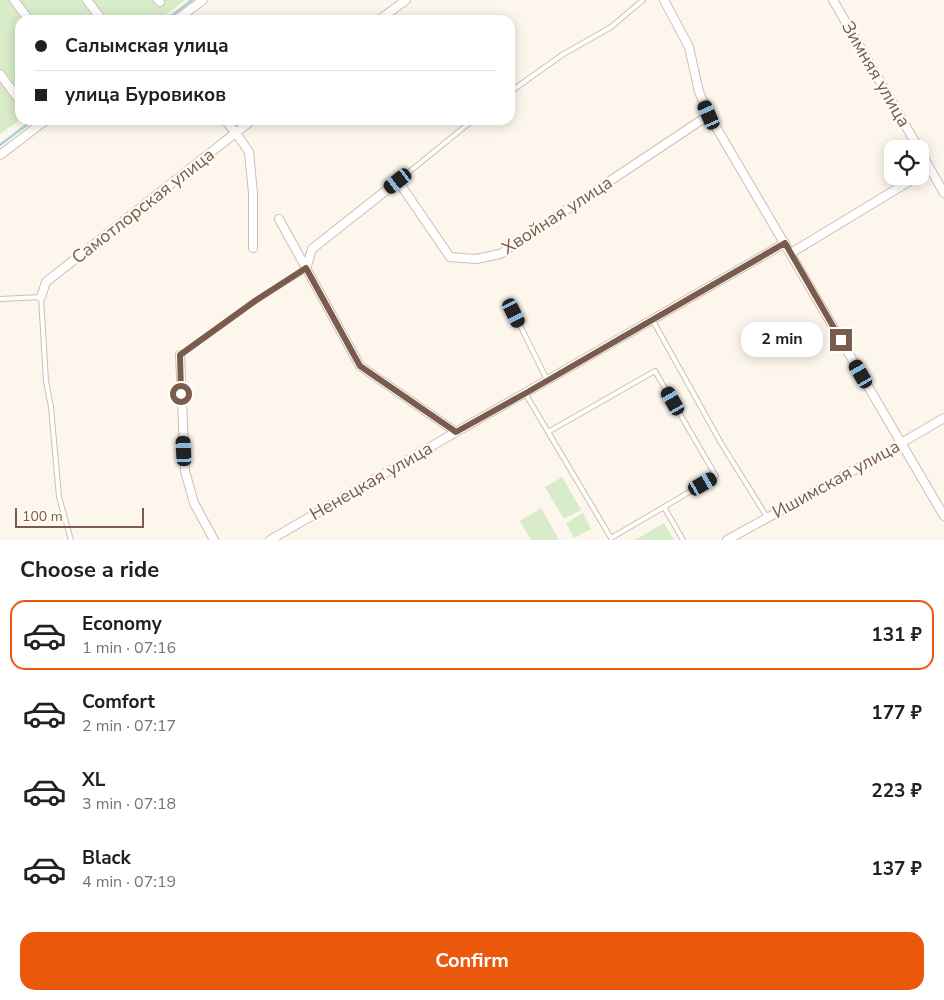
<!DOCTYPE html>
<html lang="en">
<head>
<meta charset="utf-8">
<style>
  body { margin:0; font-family:"Nunito Sans",sans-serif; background:#f6f6f6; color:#202124; height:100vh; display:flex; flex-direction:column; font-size:19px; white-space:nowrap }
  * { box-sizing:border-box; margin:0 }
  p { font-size:16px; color:#757577 }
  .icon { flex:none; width:28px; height:28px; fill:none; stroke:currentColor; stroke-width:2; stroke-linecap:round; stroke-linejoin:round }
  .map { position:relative; height:540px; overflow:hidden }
  .side { display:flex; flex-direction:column; background:#fff; flex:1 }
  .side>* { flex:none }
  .top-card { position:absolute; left:15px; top:15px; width:500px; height:110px; border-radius:15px; box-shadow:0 2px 12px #0003; display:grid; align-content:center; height:110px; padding:0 20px; background:#fff }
  .fabs { position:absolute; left:884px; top:140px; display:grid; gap:10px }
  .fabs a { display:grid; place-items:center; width:45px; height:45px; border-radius:10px; background:#fff; box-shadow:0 2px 12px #0003; font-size:25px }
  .scale { position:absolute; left:15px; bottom:12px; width:129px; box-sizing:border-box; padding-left:5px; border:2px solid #7a5c4d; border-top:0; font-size:14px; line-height:18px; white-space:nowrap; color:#7a5c4d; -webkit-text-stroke:4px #fffaf3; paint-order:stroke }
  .end { position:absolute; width:22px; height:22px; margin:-11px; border:6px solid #7a5c4d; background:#fff; box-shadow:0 0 0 2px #fff }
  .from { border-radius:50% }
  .bubble { position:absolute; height:35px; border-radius:15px; background:#fff; box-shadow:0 2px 12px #0003; font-size:16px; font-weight:700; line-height:35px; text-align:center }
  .car { position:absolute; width:15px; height:30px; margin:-15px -8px; border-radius:6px; box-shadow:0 0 4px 1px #0007; background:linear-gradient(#222 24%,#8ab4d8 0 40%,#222 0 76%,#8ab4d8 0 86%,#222 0) }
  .top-card b { display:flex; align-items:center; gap:18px; height:48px; font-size:19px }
  .top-card b+b { border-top:1px solid #e0e0e0 }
  .top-card i { width:12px; height:12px; background:#202124 }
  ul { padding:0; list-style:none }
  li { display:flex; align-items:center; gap:15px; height:70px; margin:0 10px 8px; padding:0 10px; border:2px solid transparent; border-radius:15px }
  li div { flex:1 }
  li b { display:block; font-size:19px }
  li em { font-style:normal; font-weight:700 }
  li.active { border-color:#ea580c }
  li>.icon { width:45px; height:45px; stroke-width:1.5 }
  h2 { padding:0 20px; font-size:22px; line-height:60px }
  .primary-button { display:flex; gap:10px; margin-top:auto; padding:10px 20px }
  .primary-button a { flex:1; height:58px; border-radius:15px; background:#ea580c; color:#fff; font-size:20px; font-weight:700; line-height:58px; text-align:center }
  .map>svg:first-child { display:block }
  .green { fill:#d8ecc9 }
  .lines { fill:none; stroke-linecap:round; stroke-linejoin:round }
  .stream { stroke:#a5d3da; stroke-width:2.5 }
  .service-casing { stroke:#d1beb0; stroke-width:6 }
  .minor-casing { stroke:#d1beb0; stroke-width:10 }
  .service { stroke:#fff; stroke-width:4 }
  .minor { stroke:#fff; stroke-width:8 }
  .route { stroke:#7a5c4d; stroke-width:6 }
  .labels { text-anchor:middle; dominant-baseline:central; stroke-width:4.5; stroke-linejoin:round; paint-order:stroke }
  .street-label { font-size:18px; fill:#7a5c4d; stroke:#fffaf3 }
</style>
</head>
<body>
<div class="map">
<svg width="944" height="540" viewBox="0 0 944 540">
  <rect width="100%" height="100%" fill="#fdf6ec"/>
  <g class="green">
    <path d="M0,0h185l-26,20h-139v100l-20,14z"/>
    <path d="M562,477l19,33 -17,9 -19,-32z"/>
    <path d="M541,508l18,32h-28l-11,-19z"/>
    <path d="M583,513l8,16 -17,9 -8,-15z"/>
    <path d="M664,523l10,17h-39z"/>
  </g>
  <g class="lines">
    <g class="stream">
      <path d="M166,20l26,-20"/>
      <path d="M0,145l33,-25"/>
    </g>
    <defs>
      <g id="service">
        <path d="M510,92l52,-37 49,-28 32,-27"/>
        <path d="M398,181l75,-61"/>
        <path d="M0,299l41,-2 5,84 5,26 8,90 12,43"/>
        <path d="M514,313l33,67"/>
        <path d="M652,319l69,124 46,74"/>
        <path d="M180,355l75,-54 51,-32"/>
        <path d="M525,393l86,145 53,-31 19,33"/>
        <path d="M548,432l107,-61 61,105 -52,31"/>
      </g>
      <g id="minor">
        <path d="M14,0l15,20"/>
        <path d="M87,0l15,20"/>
        <path d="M158,0l2,2"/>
        <path d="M664,0l25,47 10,45 10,23 235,401"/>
        <path d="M833,0l86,149"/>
        <path d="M176,20l27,-20"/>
        <path d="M379,20l27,-20"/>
        <path d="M0,74l20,27"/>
        <path d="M225,120l11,13 13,19 4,41v55"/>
        <path d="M920,151l24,42"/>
        <path d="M0,155l46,-35"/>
        <path d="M279,219l81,147 96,66"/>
        <path d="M791,253l127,-77"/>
        <path d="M306,269l6,-20 86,-68 52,76 26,2 24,-5 209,-139"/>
        <path d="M41,297l5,-15 206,-162"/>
        <path d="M180,355l5,116 9,32 20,37"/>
        <path d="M270,540l186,-108 69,-39 260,-150"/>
        <path d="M727,540l147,-81 70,-41"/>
      </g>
    </defs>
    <use href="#service" class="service-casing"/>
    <use href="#minor" class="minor-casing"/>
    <use href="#service" class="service"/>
    <use href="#minor" class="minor"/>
  </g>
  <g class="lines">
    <path class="route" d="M181,394l-1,-39 75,-54 51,-33 54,98 96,66 70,-39 259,-150 56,97"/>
  </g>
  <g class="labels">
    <g class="street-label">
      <text transform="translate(876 74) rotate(60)">Зимняя улица</text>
      <text transform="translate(143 206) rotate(-38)">Самотлорская улица</text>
      <text transform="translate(557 215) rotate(-33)">Хвойная улица</text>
      <text transform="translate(836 479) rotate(-29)">Ишимская улица</text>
      <text transform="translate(371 481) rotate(-30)">Ненецкая улица</text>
    </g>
  </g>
</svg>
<div class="fabs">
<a><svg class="icon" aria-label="locate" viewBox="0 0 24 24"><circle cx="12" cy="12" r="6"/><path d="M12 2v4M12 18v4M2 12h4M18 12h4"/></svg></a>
</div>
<div class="scale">100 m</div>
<i class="end from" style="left:181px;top:394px"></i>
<i class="end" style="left:841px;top:340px"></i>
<div class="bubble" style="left:741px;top:322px;width:82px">2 min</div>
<i class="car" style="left:709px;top:115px;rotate:336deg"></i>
<i class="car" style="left:398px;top:181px;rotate:232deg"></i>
<i class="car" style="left:514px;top:313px;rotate:154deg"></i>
<i class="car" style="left:861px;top:374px;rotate:330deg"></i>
<i class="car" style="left:673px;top:401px;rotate:330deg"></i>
<i class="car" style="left:184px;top:451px;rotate:357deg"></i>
<i class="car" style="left:703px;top:484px;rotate:60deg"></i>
<div class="top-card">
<b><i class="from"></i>Салымская улица</b>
<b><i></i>улица Буровиков</b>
</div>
</div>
<section class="side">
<h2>Choose a ride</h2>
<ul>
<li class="active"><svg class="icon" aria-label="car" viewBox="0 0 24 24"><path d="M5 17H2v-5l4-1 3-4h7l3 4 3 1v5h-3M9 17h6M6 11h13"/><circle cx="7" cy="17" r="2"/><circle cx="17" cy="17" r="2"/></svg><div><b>Economy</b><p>1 min · 07:16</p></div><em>131 ₽</em></li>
<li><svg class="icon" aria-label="car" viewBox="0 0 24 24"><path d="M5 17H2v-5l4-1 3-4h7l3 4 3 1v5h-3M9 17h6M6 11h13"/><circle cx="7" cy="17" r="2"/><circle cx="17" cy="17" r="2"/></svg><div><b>Comfort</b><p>2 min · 07:17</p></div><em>177 ₽</em></li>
<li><svg class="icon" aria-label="car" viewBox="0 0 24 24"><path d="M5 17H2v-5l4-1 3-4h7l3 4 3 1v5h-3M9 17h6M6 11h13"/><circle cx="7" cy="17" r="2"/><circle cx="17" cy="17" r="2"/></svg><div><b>XL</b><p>3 min · 07:18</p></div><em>223 ₽</em></li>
<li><svg class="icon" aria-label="car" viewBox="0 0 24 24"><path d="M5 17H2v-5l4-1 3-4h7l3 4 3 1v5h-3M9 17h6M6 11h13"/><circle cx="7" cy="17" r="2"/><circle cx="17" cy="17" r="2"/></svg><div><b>Black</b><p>4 min · 07:19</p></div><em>137 ₽</em></li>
</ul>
<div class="primary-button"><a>Confirm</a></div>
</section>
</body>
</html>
